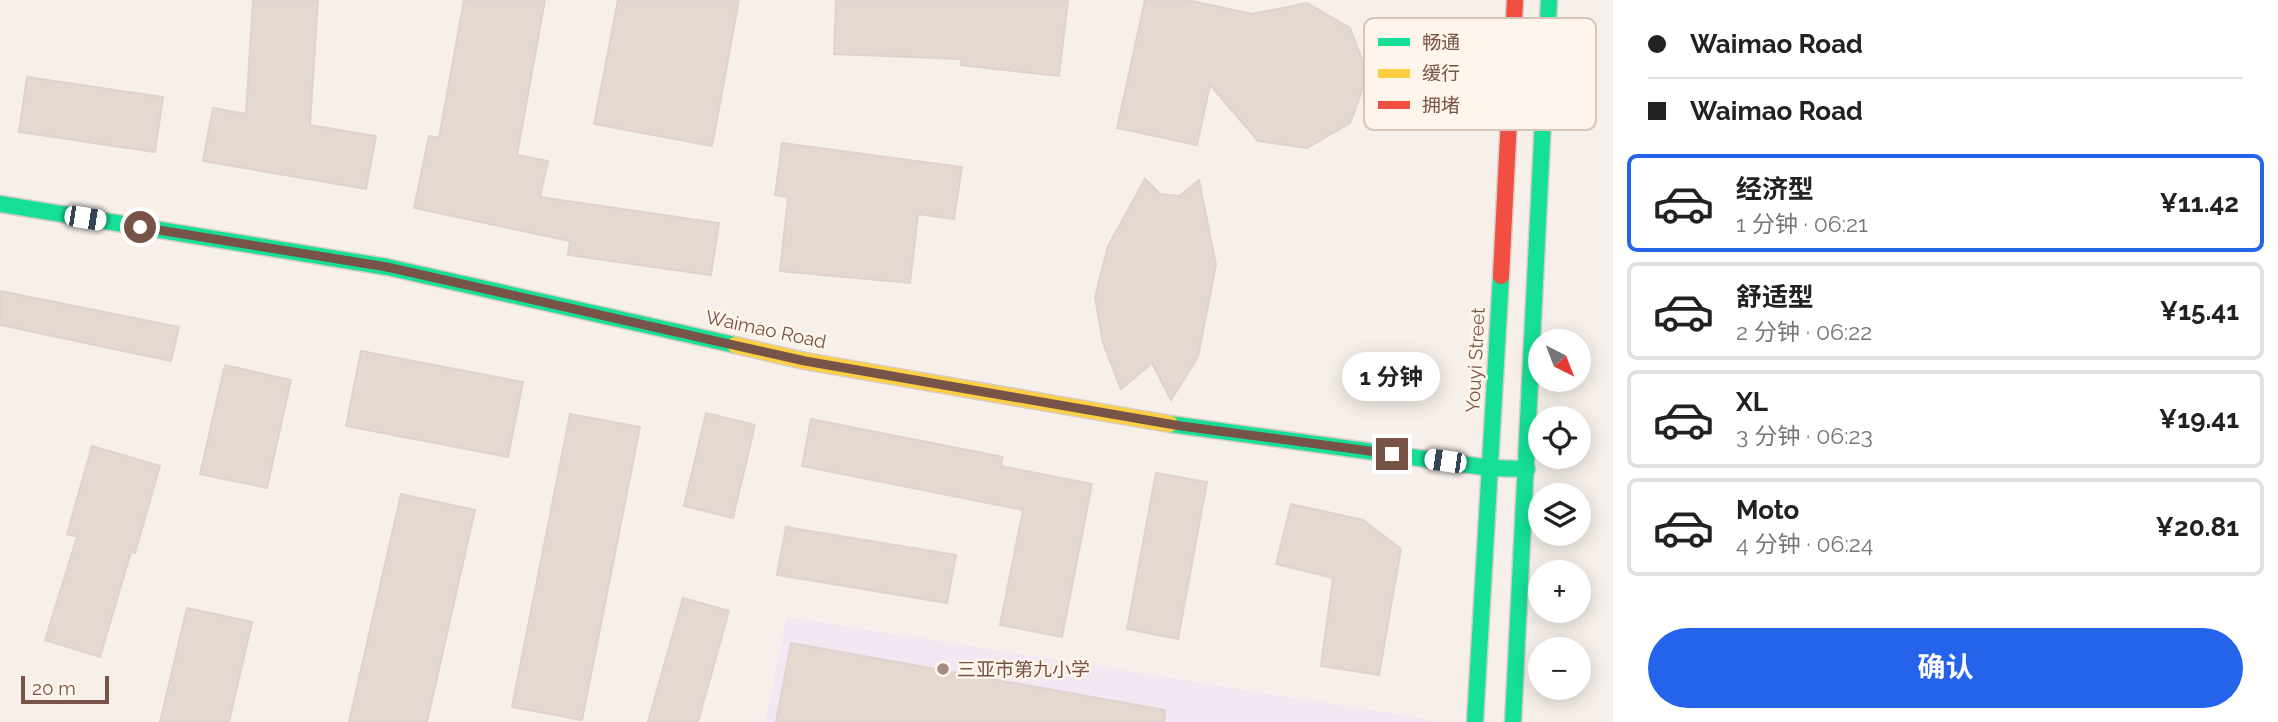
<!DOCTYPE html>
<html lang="zh">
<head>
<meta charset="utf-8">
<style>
  body { margin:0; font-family:Raleway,"Noto Sans SC",sans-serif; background:#f2f2f2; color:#222; height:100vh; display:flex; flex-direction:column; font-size:26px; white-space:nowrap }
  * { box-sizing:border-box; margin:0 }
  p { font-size:23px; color:#767676 }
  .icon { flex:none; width:38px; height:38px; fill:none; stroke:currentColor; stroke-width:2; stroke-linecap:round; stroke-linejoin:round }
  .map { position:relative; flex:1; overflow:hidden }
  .sheet { display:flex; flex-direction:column; background:#fff; width:665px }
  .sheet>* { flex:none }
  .banner { display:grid; align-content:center; height:154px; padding:0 35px; background:#fff }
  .needle { width:46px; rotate:138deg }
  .fabs { position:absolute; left:1528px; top:329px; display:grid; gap:14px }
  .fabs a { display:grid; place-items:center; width:63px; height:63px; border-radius:50%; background:#fff; box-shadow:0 4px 18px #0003; font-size:35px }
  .scale { position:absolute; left:21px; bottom:18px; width:88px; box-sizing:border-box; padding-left:7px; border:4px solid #775348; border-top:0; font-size:19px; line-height:24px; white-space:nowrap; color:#775348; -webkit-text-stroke:5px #fff5eb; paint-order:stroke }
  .end { position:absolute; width:32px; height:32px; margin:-16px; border:9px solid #775348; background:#fff; box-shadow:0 0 0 4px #fff }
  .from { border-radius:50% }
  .bubble { position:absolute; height:49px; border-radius:24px; background:#fff; box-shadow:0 4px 18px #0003; font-size:23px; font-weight:700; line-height:49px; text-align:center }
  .car { position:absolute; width:21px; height:42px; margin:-21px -10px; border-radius:9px; box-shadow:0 0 5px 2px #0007; background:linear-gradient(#fff 24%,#345 0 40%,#fff 0 76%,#345 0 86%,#fff 0) }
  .banner b { display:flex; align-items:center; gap:24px; height:66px; font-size:26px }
  .banner b+b { border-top:2px solid #e0e0e0 }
  .banner i { width:18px; height:18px; background:#222 }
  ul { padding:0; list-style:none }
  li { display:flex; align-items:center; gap:21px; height:98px; margin:0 14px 10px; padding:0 21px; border:4px solid #e0e0e0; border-radius:10px }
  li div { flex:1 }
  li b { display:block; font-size:26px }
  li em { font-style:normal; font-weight:700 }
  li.on { border-color:#2563eb }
  li>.icon { width:63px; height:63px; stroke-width:1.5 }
  .cta { display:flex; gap:14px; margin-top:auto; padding:14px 35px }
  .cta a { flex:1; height:80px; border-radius:42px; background:#2563eb; color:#fff; font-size:28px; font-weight:700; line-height:80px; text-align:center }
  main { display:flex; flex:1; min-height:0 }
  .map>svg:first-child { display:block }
  .education { fill:#f2e8f3 }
  .building { fill:#e4d8d1; stroke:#e0d2cc; stroke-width:2 }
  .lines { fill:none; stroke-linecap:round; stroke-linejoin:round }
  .fast-casing { stroke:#d7ccc6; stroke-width:19 }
  .slow-casing { stroke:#d7ccc6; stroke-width:19 }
  .jam-casing { stroke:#d7ccc6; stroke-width:19 }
  .fast { stroke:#16e098; stroke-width:16 }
  .slow { stroke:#ffcf43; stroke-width:16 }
  .jam { stroke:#f24e42; stroke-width:16 }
  .route { stroke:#775348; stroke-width:9 }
  .poi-dot { fill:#a48a81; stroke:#fff5eb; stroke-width:2.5 }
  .labels { text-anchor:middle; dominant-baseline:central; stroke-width:5; stroke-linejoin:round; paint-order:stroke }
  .street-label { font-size:19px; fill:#775348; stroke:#fff5eb }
  .poi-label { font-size:19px; fill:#775348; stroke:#fff5eb; text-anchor:start }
  .key { fill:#fff5eb; stroke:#d6c4ba; stroke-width:2 }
  .key-label { font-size:19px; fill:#775348 }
</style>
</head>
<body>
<main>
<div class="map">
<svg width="1613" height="722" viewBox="0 0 1613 722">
  <rect width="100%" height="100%" fill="#f7f0ea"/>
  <path class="education" d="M787,617l646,103v2h-668z"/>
  <g class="building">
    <path d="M253,0h65l-8,125 66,11 -10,53 -163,-28 10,-53 33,6z"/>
    <path d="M464,0h81l-28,155 31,6 -8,36 179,26 -8,52 -143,-20 2,-14 -156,-33 15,-72 10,2z"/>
    <path d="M618,0h121l-27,146 -118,-22z"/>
    <path d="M836,0h232l-9,76 -98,-11 1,-6 -128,-5z"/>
    <path d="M1145,0h42l65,14 55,-11 43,25 18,47 -18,48 -43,25 -49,-7 -48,-56 -13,60 -80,-17z"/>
    <path d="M27,77l136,20 -8,55 -136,-20z"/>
    <path d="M782,143l180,24 -8,52 -36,-5 -8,69 -130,-12 8,-74 -13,-2z"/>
    <path d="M1145,179l15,15 19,2 20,-16 17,85 -18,92 -27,43 -19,-37 -31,26 -18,-46 -8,-46 13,-51z"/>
    <path d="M0,291l179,36 -8,34 -171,-36z"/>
    <path d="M361,351l162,31 -15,75 -162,-31z"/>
    <path d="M225,365l66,15 -24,108 -67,-14z"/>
    <path d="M706,413l49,12 -22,93 -49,-12z"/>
    <path d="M570,414l70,13 -58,293 -70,-13z"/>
    <path d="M811,419l192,38 -2,9 91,18 -30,153 -62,-12 23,-115 -221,-44z"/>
    <path d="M92,446l68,20 -25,87 -4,-1 -31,105 -55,-17 32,-103 -10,-3z"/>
    <path d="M1156,473l51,9 -29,157 -51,-10z"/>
    <path d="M401,494l74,16 -48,212h-78z"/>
    <path d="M1291,504l72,16 38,29 -22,126 -58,-9 12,-88 -57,-14z"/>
    <path d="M786,527l170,28 -9,48 -170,-28z"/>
    <path d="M683,598l46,13 -31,111h-50z"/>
    <path d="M187,608l65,14 -23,100h-69z"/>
    <path d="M791,643l374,67 -1,12h-388z"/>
  </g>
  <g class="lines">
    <defs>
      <g id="fast">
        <path d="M0,204l387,63 348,78"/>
        <path d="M1170,424l321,44 36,1"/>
        <path d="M1475,722l26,-446"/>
        <path d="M1513,722l36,-722"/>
      </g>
      <path id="slow" d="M735,345l70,16 365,63"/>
      <path id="jam" d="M1501,276l14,-276"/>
    </defs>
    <use href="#fast" class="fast-casing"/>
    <use href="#slow" class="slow-casing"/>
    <use href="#jam" class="jam-casing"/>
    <use href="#fast" class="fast"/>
    <use href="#slow" class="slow"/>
    <use href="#jam" class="jam"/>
  </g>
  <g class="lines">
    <path class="route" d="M140,227l247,40 418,94 376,65 211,28"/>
  </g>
  <circle class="poi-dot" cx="943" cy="669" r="7"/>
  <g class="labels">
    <g class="street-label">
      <text transform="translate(766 329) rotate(12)">Waimao Road</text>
      <text transform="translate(1475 360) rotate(-87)">Youyi Street</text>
    </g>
    <g class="poi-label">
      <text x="957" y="669">三亚市第九小学</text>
    </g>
  </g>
  <rect x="1364" y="18" width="232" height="112" rx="10" class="key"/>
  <rect x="1378" y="38" width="32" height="8" fill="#16e098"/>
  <rect x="1378" y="69" width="32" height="9" fill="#ffcf43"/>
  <rect x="1378" y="101" width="32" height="8" fill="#f24e42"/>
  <g class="key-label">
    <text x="1422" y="49">畅通</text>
    <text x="1422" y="80">缓行</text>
    <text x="1422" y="112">拥堵</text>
  </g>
</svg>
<div class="fabs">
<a><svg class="needle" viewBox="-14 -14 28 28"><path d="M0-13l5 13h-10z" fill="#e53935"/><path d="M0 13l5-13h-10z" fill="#767676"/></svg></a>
<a><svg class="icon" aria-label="locate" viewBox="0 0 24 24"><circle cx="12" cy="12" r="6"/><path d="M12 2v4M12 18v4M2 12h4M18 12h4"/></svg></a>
<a><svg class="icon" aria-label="layers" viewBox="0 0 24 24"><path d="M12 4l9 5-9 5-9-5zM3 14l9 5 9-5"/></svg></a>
<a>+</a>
<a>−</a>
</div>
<div class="scale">20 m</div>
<i class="end from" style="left:140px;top:227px"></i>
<i class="end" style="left:1392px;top:454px"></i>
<div class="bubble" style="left:1342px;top:352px;width:98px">1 分钟</div>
<i class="car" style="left:85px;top:218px;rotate:99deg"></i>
<i class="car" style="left:1445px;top:461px;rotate:278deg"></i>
</div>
<section class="sheet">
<div class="banner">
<b><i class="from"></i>Waimao Road</b>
<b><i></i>Waimao Road</b>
</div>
<ul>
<li class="on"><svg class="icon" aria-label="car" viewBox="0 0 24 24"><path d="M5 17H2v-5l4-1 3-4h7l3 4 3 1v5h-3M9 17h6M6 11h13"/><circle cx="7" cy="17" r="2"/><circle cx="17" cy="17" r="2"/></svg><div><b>经济型</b><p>1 分钟 · 06:21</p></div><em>¥11.42</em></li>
<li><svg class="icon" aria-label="car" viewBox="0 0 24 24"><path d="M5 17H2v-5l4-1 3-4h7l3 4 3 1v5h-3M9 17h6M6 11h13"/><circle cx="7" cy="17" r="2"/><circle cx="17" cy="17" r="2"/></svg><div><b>舒适型</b><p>2 分钟 · 06:22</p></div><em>¥15.41</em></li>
<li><svg class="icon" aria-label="car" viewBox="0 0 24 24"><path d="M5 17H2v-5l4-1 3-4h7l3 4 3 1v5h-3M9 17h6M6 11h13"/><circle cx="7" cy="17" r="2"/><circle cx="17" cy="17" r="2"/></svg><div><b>XL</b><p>3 分钟 · 06:23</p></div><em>¥19.41</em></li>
<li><svg class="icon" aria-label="car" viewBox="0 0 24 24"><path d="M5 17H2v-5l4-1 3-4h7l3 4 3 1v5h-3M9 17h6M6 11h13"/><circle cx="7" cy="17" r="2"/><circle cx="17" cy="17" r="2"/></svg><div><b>Moto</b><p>4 分钟 · 06:24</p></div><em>¥20.81</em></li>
</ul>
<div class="cta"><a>确认</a></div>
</section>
</main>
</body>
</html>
